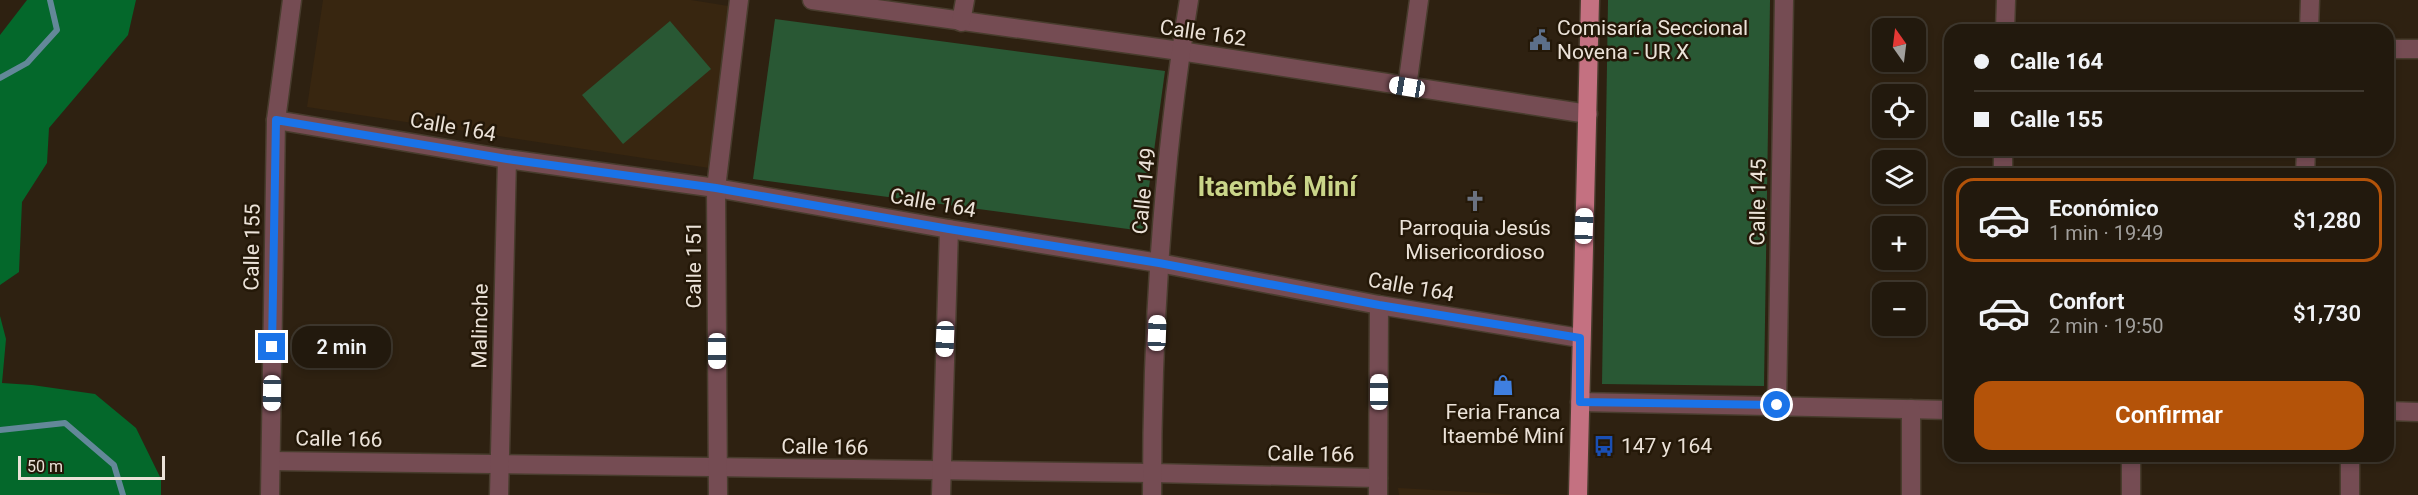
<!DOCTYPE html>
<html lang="es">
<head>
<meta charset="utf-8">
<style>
  body { margin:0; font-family:Roboto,sans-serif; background:#2a2216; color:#f1f3f6; height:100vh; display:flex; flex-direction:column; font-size:22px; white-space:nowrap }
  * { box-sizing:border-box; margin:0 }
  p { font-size:20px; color:#a2a09d }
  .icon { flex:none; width:33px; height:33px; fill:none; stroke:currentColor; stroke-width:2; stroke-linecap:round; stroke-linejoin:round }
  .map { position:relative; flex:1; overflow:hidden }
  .sheet { position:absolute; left:1944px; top:168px; width:450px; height:294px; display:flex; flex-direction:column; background:#22190d; border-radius:18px; box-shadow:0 3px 9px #0003,0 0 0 2px #3f382e }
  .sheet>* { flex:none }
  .top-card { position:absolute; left:1944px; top:24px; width:450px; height:132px; border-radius:18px; box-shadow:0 3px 9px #0003,0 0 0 2px #3f382e; display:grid; align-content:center; height:132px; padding:0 30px; background:#22190d }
  .needle { width:39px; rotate:346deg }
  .buttons { position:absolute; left:1872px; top:18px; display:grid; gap:12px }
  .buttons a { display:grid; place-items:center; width:54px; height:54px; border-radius:12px; background:#22190d; box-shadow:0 3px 9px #0003,0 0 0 2px #3f382e; font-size:30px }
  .scale { position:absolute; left:18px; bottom:15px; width:147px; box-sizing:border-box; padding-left:6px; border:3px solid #ebe2d8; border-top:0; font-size:16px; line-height:21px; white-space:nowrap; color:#ebe2d8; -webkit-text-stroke:4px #241808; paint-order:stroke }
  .end { position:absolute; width:27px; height:27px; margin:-14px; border:8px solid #1a73e8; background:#fff; box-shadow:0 0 0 3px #fff }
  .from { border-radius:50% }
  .bubble { position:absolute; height:42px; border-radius:18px; background:#22190d; box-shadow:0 3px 9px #0003,0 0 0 2px #3f382e; font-size:20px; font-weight:600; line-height:42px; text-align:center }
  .car { position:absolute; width:18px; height:36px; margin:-18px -9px; border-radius:8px; box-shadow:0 0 4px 2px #0007; background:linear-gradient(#fff 24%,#345 0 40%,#fff 0 76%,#345 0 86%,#fff 0) }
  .top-card b { display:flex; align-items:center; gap:21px; height:57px; font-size:22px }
  .top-card b+b { border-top:2px solid #3f382e }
  .top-card i { width:15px; height:15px; background:#f1f3f6 }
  ul { padding:10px 0 0; list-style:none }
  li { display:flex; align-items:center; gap:18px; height:84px; margin:0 12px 9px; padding:0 18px; border:3px solid transparent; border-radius:18px }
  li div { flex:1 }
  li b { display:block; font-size:22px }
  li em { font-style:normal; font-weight:600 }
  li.on { border-color:#b45309 }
  li>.icon { width:54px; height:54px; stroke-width:1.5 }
  .action { display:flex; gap:12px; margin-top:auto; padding:12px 30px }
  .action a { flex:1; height:69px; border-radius:18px; background:#b45309; color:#fff; font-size:24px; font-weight:600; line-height:69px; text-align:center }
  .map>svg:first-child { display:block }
  .built { fill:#382610 }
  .green { fill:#295834 }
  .forest { fill:#04682b }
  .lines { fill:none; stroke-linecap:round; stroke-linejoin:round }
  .stream { stroke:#638899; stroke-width:6 }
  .minor-casing { stroke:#483c2d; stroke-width:21 }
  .major-casing { stroke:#483c2d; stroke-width:21 }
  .minor { stroke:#754c53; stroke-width:18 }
  .major { stroke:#c47181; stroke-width:18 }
  .route { stroke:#1a73e8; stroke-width:8 }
  .labels { text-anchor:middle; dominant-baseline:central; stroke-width:5; stroke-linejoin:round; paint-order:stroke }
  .poi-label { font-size:21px; fill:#ebe2d8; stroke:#241808; text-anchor:start }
  .street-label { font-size:21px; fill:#ebe2d8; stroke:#241808 }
  .district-label { font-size:27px; font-weight:bold; fill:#cad589; stroke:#241808 }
</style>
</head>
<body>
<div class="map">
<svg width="2418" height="495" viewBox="0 0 2418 495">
  <rect width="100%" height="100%" fill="#2e2111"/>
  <g class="built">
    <path d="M323,0h368l50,8 -25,161 -409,-62z"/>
    <path d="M1398,488h1l121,7h-121z"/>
  </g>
  <g class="green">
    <path d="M1608,0h162l-6,386 -162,-2z"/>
    <path d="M775,19l390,52 -22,160 -390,-52z"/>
    <path d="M670,21l41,48 -88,75 -41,-49z"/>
  </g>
  <g class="forest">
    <path d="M27,0h109l-8,35 -79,93 -2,35 -25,39 -3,70 -19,13v-250z"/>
    <path d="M0,316l6,23 -4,44 30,2 63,9 41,34 25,51v16h-161z"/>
  </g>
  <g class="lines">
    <g class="stream">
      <path d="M0,78l27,-15 30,-33 -7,-30"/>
      <path d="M0,430l65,-7 49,42 9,30"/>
    </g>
    <defs>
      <g id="minor">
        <path d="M812,0l368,51 408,63"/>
        <path d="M961,22l4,-22"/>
        <path d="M2005,30l1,-30"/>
        <path d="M2309,30l1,-30"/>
        <path d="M2388,49h30"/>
        <path d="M1407,87l12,-87"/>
        <path d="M276,120l231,39 209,29 233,41 210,34 220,42 201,33"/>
        <path d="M2003,174v-24"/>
        <path d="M2305,174l1,-24"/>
        <path d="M1580,402l370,8"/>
        <path d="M1777,405l7,-405"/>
        <path d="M2388,411l30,1"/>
        <path d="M2131,456v39"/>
        <path d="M271,461l881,12 226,5"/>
        <path d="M270,495l6,-375 16,-120"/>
        <path d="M499,495l8,-336"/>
        <path d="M718,495l-2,-307 23,-188"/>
        <path d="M941,495l8,-266"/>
        <path d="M1152,495c0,-165 10,-332 37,-495"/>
        <path d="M1378,495l1,-190"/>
        <path d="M1911,495v-86"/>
        <path d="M2350,495v-39"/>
      </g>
      <path id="major" d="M1578,495l12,-495"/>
    </defs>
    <use href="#minor" class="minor-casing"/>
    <use href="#major" class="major-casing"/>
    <use href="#minor" class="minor"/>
    <use href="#major" class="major"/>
  </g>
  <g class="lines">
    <path class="route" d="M272,347l4,-227 231,39 209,29 233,41 210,34 220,42 201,33v64l197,3"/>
  </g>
  <defs>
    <symbol id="civic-bare" viewBox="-9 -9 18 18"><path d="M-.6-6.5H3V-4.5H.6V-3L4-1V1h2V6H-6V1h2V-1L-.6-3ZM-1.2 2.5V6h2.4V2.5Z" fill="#5c6f8a" stroke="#241808" stroke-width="2.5" paint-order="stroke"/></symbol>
    <symbol id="church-bare" viewBox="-9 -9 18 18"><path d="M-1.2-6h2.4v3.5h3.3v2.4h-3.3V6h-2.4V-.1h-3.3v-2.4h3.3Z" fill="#6b7280" stroke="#241808" stroke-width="2.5" paint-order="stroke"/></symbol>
    <symbol id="shop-bare" viewBox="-9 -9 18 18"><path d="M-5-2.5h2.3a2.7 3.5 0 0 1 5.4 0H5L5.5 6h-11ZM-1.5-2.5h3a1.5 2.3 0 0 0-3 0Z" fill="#3f7fe0" stroke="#241808" stroke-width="2.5" paint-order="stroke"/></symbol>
    <symbol id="bus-bare" viewBox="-9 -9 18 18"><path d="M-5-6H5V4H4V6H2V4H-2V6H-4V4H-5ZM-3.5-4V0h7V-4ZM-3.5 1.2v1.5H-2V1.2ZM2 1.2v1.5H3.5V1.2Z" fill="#1a4fb4" stroke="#241808" stroke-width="2.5" paint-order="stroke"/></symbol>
  </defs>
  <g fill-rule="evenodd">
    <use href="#civic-bare" x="1525" y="25" width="30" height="30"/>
    <use href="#church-bare" x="1460" y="186" width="30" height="30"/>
    <use href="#shop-bare" x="1488" y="370" width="30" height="30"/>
    <use href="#bus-bare" x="1589" y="431" width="30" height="30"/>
  </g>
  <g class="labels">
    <g class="poi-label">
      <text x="1557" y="28">Comisaría Seccional<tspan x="1557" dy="24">Novena - UR X</tspan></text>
      <text x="1475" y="228" text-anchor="middle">Parroquia Jesús<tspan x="1475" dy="24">Misericordioso</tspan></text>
      <text x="1503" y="412" text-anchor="middle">Feria Franca<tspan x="1503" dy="24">Itaembé Miní</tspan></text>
      <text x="1621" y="446">147 y 164</text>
    </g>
    <g class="street-label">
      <text transform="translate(1203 33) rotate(8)">Calle 162</text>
      <text transform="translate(453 127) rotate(10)">Calle 164</text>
      <text transform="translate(1144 191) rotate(-84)">Calle 149</text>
      <text transform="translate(1758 202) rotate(-89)">Calle 145</text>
      <text transform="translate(933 203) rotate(10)">Calle 164</text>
      <text transform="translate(252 247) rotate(-89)">Calle 155</text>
      <text transform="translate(694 265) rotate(-90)">Calle 151</text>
      <text transform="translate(1411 287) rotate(10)">Calle 164</text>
      <text transform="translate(480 326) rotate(-89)">Malinche</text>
      <text transform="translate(339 439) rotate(1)">Calle 166</text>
      <text transform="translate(825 447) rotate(1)">Calle 166</text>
      <text transform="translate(1311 454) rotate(1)">Calle 166</text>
    </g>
    <g class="district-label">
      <text x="1277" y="187">Itaembé Miní</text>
    </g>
  </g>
</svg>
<div class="buttons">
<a><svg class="needle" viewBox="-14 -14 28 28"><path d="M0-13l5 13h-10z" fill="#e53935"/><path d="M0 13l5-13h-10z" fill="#a2a09d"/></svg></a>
<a><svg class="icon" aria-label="locate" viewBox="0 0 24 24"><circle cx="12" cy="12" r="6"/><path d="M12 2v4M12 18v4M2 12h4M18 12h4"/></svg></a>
<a><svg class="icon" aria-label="layers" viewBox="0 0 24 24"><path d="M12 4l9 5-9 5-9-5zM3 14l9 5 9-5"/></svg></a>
<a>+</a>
<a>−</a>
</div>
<div class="scale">50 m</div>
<i class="end from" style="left:1777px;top:405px"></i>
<i class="end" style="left:272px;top:347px"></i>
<div class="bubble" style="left:292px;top:326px;width:99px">2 min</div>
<i class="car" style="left:1407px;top:87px;rotate:279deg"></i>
<i class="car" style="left:1584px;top:226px;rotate:2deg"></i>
<i class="car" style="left:1157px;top:333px;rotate:2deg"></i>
<i class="car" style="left:945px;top:339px;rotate:182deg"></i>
<i class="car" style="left:717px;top:351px;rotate:180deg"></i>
<i class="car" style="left:1379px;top:392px;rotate:0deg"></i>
<i class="car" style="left:272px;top:393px;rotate:181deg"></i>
<div class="top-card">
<b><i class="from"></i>Calle 164</b>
<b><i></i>Calle 155</b>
</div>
<section class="sheet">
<ul>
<li class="on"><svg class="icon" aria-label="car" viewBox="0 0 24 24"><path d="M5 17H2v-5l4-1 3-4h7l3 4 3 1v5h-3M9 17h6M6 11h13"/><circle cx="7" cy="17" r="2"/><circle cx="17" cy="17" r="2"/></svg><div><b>Económico</b><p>1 min · 19:49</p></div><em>$1,280</em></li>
<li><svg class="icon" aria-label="car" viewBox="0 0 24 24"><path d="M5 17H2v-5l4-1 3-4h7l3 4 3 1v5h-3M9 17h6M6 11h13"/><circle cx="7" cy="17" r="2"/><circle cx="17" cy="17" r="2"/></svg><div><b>Confort</b><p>2 min · 19:50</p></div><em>$1,730</em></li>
</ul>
<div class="action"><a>Confirmar</a></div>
</section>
</div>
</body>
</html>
